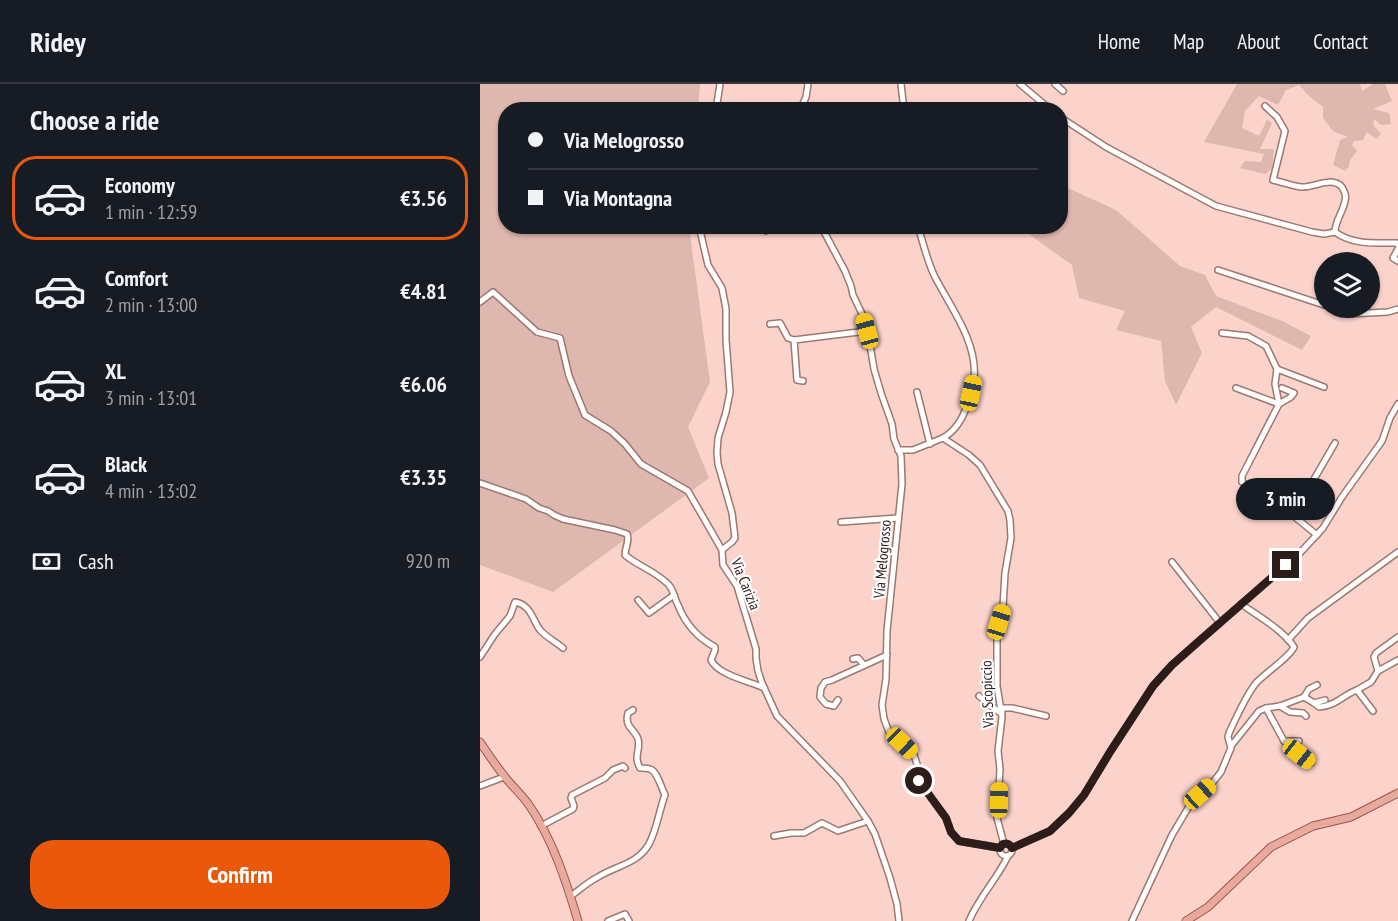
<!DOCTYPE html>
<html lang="en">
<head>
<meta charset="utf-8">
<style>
  body { margin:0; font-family:"PT Sans Narrow",sans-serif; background:#20242c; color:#f1f3f6; height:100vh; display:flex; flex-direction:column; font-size:22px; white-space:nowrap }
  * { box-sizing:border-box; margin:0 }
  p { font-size:20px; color:#9ea1a6 }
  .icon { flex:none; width:33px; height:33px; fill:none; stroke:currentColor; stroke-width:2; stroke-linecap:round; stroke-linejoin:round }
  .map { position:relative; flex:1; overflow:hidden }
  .panel { display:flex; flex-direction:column; background:#171b24; width:480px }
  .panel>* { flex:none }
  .banner { position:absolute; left:18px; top:18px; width:570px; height:132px; border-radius:24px; box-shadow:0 2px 4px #0004; display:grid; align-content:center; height:132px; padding:0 30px; background:#171b24 }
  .buttons { position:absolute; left:834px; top:168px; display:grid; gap:12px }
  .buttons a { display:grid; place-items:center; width:66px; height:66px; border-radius:50%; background:#171b24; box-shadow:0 2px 4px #0004; font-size:30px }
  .end { position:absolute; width:27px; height:27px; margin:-14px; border:8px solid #2c1d1a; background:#fff; box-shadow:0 0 0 3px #fff }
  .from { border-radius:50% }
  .bubble { position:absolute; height:42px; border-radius:21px; background:#171b24; box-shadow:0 2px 4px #0004; font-size:20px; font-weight:700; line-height:42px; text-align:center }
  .car { position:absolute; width:18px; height:36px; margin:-18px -9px; border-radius:8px; box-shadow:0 0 4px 2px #0007; background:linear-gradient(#f5c518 24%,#345 0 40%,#f5c518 0 76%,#345 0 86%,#f5c518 0) }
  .banner b { display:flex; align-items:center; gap:21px; height:57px; font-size:22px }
  .banner b+b { border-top:2px solid #363941 }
  .banner i { width:15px; height:15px; background:#f1f3f6 }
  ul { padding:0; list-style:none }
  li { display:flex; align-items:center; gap:18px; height:84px; margin:0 12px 9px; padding:0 18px; border:3px solid transparent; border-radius:24px }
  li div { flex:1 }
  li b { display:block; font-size:22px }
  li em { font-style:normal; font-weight:700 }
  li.on { border-color:#ea580c }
  li>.icon { width:54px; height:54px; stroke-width:1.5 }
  h2 { padding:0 30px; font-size:27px; line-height:72px }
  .pay { display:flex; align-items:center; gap:15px; height:66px; padding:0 30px; font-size:22px }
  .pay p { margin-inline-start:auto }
  .cta { display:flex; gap:12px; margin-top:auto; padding:12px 30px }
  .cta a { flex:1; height:69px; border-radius:24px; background:#ea580c; color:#fff; font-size:24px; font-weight:700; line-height:69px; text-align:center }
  header { display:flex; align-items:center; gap:36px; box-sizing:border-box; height:84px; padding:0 30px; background:#171b24; border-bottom:2px solid #363941 }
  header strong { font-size:28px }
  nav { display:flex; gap:33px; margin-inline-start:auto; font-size:21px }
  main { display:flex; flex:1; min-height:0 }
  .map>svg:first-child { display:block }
  .green { fill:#deb7ae }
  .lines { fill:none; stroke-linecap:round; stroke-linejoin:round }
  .minor-casing { stroke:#9c7870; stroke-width:8 }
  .major-casing { stroke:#9c5446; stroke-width:9 }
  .minor { stroke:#fff; stroke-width:5 }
  .major { stroke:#e8aa9e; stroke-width:7 }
  .route { stroke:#2c1d1a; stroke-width:8 }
  .labels { text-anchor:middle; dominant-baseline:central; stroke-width:4.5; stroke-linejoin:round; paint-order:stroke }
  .street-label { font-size:15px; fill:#2c1d1a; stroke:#fff }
</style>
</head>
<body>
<header>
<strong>Ridey</strong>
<nav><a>Home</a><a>Map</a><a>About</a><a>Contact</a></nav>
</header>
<main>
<section class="panel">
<h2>Choose a ride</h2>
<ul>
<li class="on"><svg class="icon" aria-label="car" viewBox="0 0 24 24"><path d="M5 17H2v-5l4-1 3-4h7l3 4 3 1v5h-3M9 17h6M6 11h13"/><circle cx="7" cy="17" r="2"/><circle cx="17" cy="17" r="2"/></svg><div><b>Economy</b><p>1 min · 12:59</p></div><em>€3.56</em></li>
<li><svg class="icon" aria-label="car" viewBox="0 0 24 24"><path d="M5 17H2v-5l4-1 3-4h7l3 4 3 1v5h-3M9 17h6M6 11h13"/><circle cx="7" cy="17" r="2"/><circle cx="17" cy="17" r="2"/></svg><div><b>Comfort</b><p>2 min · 13:00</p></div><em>€4.81</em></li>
<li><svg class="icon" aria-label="car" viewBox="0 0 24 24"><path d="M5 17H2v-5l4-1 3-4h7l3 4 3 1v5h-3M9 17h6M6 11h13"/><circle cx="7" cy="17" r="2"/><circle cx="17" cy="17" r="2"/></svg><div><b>XL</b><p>3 min · 13:01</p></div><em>€6.06</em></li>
<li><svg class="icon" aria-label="car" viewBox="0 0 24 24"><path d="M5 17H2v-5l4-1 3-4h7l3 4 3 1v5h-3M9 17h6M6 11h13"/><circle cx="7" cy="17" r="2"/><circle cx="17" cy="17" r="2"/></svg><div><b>Black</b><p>4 min · 13:02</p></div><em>€3.35</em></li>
</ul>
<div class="pay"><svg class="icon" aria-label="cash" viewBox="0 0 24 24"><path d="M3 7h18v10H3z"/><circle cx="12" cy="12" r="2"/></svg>Cash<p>920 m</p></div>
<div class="cta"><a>Confirm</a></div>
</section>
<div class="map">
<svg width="918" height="837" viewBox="0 0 918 837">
  <rect width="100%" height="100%" fill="#fcd3cb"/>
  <g class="green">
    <path d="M0,0h220l-2,25 -192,1v116l183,1 21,155 -22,45 21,51 -156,114 -73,-27z"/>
    <path d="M757,0h123l2,7 11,-7h12l7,17 -19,8 16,4 2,11 -10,1 -7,-6 -1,6 8,9 -5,5 -9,-7 -4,8 -9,1 -2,4 5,6 -7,9 -1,6 -4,5 -12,-6 7,-25 8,-3 -15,-6 -10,-13v-11l-14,-11 -10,-11 -13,5 -8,15 -19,-9 -14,15 -3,17 17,8 8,-16 5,3 -12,26h14l-2,20 -7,5 -25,-6 5,-7 16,1 3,-8 -60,-12z"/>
    <path d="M581,101l55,25 64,56 25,9 11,21 66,25 29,15 -9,14 -86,-43 -25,20 11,26 -26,52 -11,-24 -4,-40 -45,-11 9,-19 -46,-13 -7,-33 -46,-33 -7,-5 41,-1z"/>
  </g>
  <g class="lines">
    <defs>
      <g id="minor">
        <path d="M421,0l3,26"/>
        <path d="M540,0l31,26"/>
        <path d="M575,0l8,7"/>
        <path d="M785,22l12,11 8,14 -12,49c9,2 19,6 28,7 14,1 36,-14 43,4 2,4 2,6 1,10 -2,11 -10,20 -10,31 18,13 40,11 62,11l1,2"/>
        <path d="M236,26l4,-26"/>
        <path d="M320,26l6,-13 2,-13"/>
        <path d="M580,33l46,30 110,59 96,26 12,2 11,-2"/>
        <path d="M219,142l9,39 14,23 4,21v31l4,52 -4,20 -8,26 -1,15 1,11 14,49 3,25 -3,4 -10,8 1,15 14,21 19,63v9l2,13 4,12 15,33 63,65 28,40 7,13 15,44 7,26 2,17"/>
        <path d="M282,142l4,5"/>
        <path d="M341,142l24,45 6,15 2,9 10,21 6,23 5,30 7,24 11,31 2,15 7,17 1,28 -15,147 -1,48 -4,26 2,14 5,13 25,23 3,9 2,17 27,37 5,14 8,9 41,7"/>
        <path d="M438,142c5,17 9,34 16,49 15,30 44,67 40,103 -1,9 -4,18 -7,27 -4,13 -12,26 -24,33"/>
        <path d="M918,165l-5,9 5,3"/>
        <path d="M738,186l106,35"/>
        <path d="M0,218l13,-10 44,40 23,6 9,38 16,39 26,16 14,13 16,20 47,27 34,59"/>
        <path d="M851,224l18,6 39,-2 10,-3"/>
        <path d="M290,240l10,-1 8,15 6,2"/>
        <path d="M742,249l26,3 18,10 11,23"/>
        <path d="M323,297l-6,-1 -3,-40 73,-9"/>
        <path d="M756,304l43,16 -37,72v6l53,35"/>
        <path d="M802,304l12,5 -3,4 -12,7 -4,-20 2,-15 47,18"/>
        <path d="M437,308l13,52"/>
        <path d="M418,366h15l30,-12 26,17 11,10 28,46 2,9 1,18 -6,35 -2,34 -6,25v54l5,31 -4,34 2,18 -3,49 7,26"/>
        <path d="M0,399l46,16 13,9 9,3 6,4 9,4 52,11 12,4c3,7 -2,13 -2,21 13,11 30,16 43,29 6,6 6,14 10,21 7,18 20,33 37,42v3l-4,10c7,15 38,21 53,28"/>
        <path d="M774,405l6,-6"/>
        <path d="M361,438l57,-4"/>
        <path d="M837,451l-22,-18v-5l40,-69"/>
        <path d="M692,478l48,61"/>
        <path d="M158,516l11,13 25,-18"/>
        <path d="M808,556l20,-22 90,-66"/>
        <path d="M0,573l15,-23 15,-18 5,-14c16,3 17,17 25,28 6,7 16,12 23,18"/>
        <path d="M373,575l5,-1 6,7"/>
        <path d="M898,587l20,-11"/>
        <path d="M877,606l14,-8 7,-11 -4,-14 2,-4 22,-16"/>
        <path d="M499,612l20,16h3"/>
        <path d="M824,613l10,6 11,-3"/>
        <path d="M358,616l-4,6 -8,-2 -6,-7 1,-9 4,-6 7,-2 55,-25"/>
        <path d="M834,619l5,4c17,-1 24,-12 38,-17l16,21"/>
        <path d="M800,622l10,6 13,1 3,3"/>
        <path d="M521,624h11l34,8"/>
        <path d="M786,624l18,33h15"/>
        <path d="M804,657l27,22"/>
        <path d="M751,662l28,-35 7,-3 14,-2 24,-9 5,-8 8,-4"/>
        <path d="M0,702l24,-9"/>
        <path d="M61,742l32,-17 1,-3 -3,-8 1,-3 33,-17 8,-8 10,-4 2,2"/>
        <path d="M294,752l17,-3h13l18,-10 16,8 30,-10"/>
        <circle cx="526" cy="766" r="6"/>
        <path d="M532,764l38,-17 19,-18 15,-18 26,-43 43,-66 19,-21 26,-23 101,-88 24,-26 19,-31 40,-56 8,-23 8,-14"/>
        <path d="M91,812c8,-6 17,-14 27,-19 17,-11 40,-13 51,-33 8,-15 10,-33 16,-49 -4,-8 -8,-24 -15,-26 -3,-1 -7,-1 -10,-1 -7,-13 1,-17 -2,-29 -3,-10 -14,-11 -10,-26l5,-3"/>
        <path d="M128,837l17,-7 4,7"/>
        <path d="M489,837c10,-24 28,-42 39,-65"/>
        <path d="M652,837l40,-86 19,-32 19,-17 11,-14 10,-24 -3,-11 1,-4c8,-17 16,-36 27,-50 9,-10 34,-26 38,-36 -11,-17 -36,-31 -53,-43"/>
      </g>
      <g id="major">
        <path d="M0,658c8,12 16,24 25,35 7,9 17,18 24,28 24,35 37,76 49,116"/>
        <path d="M706,837l22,-14 63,-60 42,-21 38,-9 47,-24"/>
      </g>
    </defs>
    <use href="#minor" class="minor-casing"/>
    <use href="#major" class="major-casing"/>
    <use href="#minor" class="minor"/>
    <use href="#major" class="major"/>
  </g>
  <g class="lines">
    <path class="route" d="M439,697l27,37 5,14 8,9 41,7c2,-6 9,-6 12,0l38,-17 19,-18 15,-18 26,-43 43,-66 19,-21 26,-23 88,-77"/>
  </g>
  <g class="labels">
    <g class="street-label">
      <text transform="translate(402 475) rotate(-85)">Via Melogrosso</text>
      <text transform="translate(266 500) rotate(68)">Via Carizia</text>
      <text transform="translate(507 610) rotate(-92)">Via Scopiccio</text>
    </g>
  </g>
</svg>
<div class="buttons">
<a><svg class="icon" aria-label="layers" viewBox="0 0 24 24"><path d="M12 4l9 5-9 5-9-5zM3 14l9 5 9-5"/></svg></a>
</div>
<i class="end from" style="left:439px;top:697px"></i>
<i class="end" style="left:806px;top:481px"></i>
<div class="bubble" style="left:756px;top:394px;width:99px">3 min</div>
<i class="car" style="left:387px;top:247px;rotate:345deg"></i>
<i class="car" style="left:491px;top:309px;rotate:12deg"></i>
<i class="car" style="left:519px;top:538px;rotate:17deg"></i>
<i class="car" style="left:422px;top:659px;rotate:134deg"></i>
<i class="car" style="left:819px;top:670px;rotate:128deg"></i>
<i class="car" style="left:720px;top:710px;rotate:48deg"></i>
<i class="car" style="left:519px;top:716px;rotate:1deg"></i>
<div class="banner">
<b><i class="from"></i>Via Melogrosso</b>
<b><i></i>Via Montagna</b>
</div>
</div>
</main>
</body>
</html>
